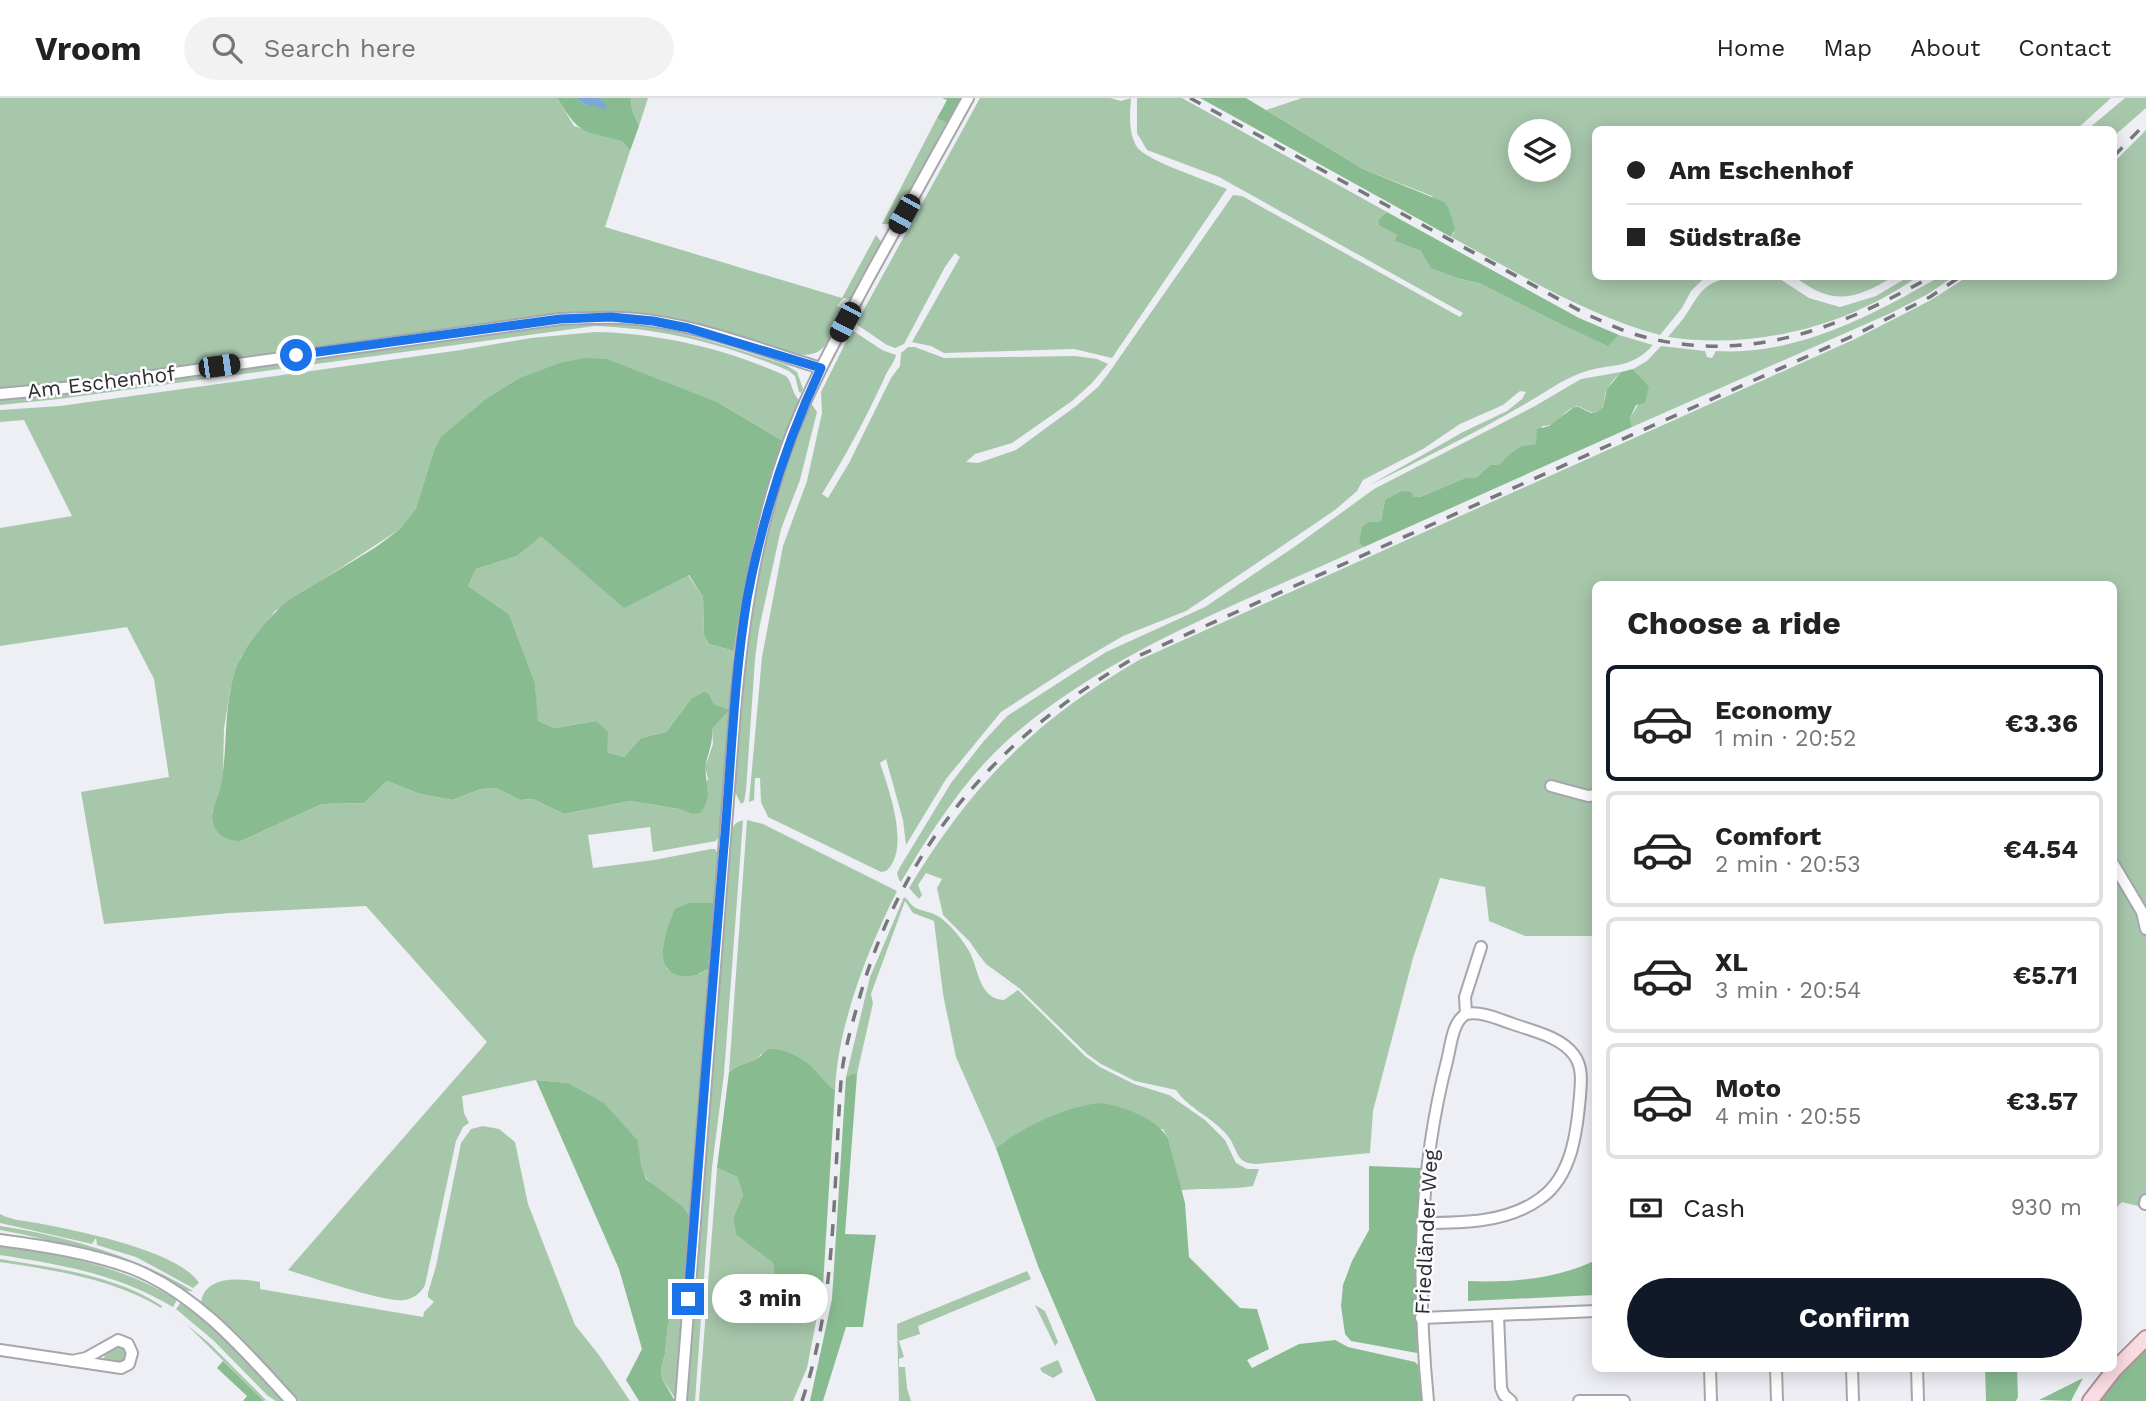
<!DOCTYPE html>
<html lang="en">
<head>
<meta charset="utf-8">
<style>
  body { margin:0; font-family:"Work Sans",sans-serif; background:#f2f2f2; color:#222; height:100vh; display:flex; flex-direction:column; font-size:26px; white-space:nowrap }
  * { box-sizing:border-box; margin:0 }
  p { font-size:23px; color:#767676 }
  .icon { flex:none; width:38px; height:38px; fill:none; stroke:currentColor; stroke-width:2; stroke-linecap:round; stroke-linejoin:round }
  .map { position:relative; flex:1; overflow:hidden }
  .details { position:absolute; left:1592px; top:483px; width:525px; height:791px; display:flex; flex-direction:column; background:#fff; border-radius:10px; box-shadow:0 4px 18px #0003 }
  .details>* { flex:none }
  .banner { position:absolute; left:1592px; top:28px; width:525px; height:154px; border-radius:10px; box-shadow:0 4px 18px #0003; display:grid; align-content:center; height:154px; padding:0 35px; background:#fff }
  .controls { position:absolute; left:1508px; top:21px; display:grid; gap:14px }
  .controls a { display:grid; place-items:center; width:63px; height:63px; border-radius:50%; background:#fff; box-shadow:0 4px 18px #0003; font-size:35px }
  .end { position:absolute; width:32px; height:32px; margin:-16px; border:9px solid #1a73e8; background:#fff; box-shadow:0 0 0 4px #fff }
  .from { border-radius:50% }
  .bubble { position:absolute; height:49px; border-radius:24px; background:#fff; box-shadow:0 4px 18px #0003; font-size:23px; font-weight:700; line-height:49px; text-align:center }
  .car { position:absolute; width:21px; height:42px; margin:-21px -10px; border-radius:9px; box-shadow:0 0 5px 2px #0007; background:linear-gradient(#222 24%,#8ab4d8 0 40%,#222 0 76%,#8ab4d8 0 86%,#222 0) }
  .banner b { display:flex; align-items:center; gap:24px; height:66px; font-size:26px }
  .banner b+b { border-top:2px solid #e0e0e0 }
  .banner i { width:18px; height:18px; background:#222 }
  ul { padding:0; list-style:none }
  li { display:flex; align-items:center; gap:21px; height:116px; margin:0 14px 10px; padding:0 21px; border:4px solid #e0e0e0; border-radius:10px }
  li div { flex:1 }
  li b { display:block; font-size:26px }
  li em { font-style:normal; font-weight:700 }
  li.active { border-color:#111827 }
  li>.icon { width:63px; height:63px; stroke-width:1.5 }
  h2 { padding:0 35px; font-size:32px; line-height:84px }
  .pay { display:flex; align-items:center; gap:18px; height:77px; padding:0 35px; font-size:26px }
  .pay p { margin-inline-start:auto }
  .primary-button { display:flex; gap:14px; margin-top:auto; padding:14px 35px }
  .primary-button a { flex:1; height:80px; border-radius:42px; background:#111827; color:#fff; font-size:28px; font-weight:700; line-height:80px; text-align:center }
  header { display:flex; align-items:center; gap:42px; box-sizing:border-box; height:98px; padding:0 35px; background:#fff; border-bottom:2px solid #e0e0e0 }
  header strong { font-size:33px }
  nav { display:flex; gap:38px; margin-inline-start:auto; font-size:24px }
  .search { width:490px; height:63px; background:#f2f2f2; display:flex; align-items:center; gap:18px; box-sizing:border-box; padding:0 24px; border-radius:38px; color:#767676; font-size:26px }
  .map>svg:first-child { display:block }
  .green { fill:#a7c7ab; fill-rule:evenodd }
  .forest { fill:#89bb91 }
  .water { fill:#7ba9d4 }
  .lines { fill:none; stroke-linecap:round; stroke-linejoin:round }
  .minor-casing { stroke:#a6a7ad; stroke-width:14 }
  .major-casing { stroke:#af8e97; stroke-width:18 }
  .minor { stroke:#fff; stroke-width:10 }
  .major { stroke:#f9dbe2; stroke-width:14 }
  .rail { stroke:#76777b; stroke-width:3.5; stroke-dasharray:12 12; stroke-linecap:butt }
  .route { stroke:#1a73e8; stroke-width:9 }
  .labels { text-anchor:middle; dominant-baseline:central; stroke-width:5; stroke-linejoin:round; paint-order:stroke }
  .street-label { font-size:21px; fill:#2c2c2f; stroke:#fcfcff }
</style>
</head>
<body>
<header>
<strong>Vroom</strong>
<div class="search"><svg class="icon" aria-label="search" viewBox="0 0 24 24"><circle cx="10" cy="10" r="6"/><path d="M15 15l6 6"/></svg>Search here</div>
<nav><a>Home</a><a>Map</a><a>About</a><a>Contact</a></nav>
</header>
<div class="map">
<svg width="2146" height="1303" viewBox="0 0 2146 1303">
  <rect width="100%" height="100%" fill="#eeeff5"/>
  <g class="green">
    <path d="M0,0h557l17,28 48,15 8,10 -25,76 237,71 34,-63 6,8 -31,56 -8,-1 -6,8 8,3c-7,14 -15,38 -30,44 -18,6 -42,-4 -58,-10 -35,-11 -69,-24 -105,-29 -31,-4 -61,-3 -92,-1l-487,69 -73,7z"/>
    <path d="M631,0h17l-9,28 -7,-16z"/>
    <path d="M980,0h130l11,3 10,-3c-1,16 -3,35 6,49 8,13 72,34 90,42l-115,169 -38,-9 -130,4 -13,-7 -19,-4 48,-85 -5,-4 -10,14 -41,77 -9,4 -8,-3 -31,-21z"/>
    <path d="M1137,0h45l205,114 -8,7 1,6 17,10 -3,6 27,10 40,28 18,4 71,36 58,26 11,-10 34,10c-23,26 -43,17 -72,28 -20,7 -38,21 -56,31 -51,30 -105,56 -157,82l95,-54 44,-21 15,-12 4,-7 -6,-1 -17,14 -43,19 -37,25 -60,31 -6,11 -22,19 -134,91 -15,10 -63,25 -51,30 -71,46 -55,67 -40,66 -3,-25 -17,-61 -6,4c9,27 31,87 6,108l-5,1 -113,-55 -7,-15 -1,-24h-5l-1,22 -5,2 13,-145 21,-111 24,-65 15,-68 -1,-21 31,-62 30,20 14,5c-2,9 -9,15 -12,24 -18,39 -39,78 -62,115l6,4 21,-35 42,-85 9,-12 1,-13 7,-6h7l29,11 131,-2 22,3 11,5 -16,19 -20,18 -60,42 -37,11 -9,8 12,1 38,-13 60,-44 22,-19 10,-13 125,-179 9,1 218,121 3,-4 -244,-136 -72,-27 -10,-17z"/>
    <path d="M1302,0h809l-34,31 -481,1v146l109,1 -14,14 -9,17 -22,27c-74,-20 -142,-62 -209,-98l3,-4 -22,-37 -69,-27 -97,-59zM1521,33h38v39h-38z"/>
    <path d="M2125,0h21v10l-32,28v-6l-26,-1z"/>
    <path d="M937,20l11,6 -55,100h-11z"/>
    <path d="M2146,32v1078l-24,-6 -6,6 -2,-1v-623h-518v352h-71l-36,-15 -4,-34 -45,-9 -27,80 -40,153 -3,42 -113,11c-23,0 -18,-15 -30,-29 -15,-18 -38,-26 -51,-45l-41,-9 -34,-17 -14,-10 -68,-66 -33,-24 -7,-9 -9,-13 -27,-27 -6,-27 5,-9 -16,-6 -8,12 4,10 -3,4 -10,-11c63,-104 124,-166 230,-228l716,-321 76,-39 36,-23 147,-1v-114z"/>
    <path d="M1731,179h46l32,21 31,9 36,-11 32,-19h9c-71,50 -163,73 -249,60 7,-9 15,-17 21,-27 13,-21 17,-27 42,-33z"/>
    <path d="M1795,179h98c-39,23 -60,29 -98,0z"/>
    <path d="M1939,179h14l-25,17 -37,19 -259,114 -2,-9 19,-32 -16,-17 14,-8 14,-15 44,5 2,6 5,1 4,-7c80,5 155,-35 223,-74z"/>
    <path d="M604,223c65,5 120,24 182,44l11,7 6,17 -2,4 -2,-1 -4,-16 -6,-5c-60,-26 -128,-43 -194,-45l-536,73 -59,6v-5l76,-8 501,-69z"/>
    <path d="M595,234c63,1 133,17 191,44 7,7 5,16 13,24l-16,41 -64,-38 -286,50 -17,55 -16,21 -125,82 -34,46 -11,34 -6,38 -1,44 -2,16 -9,24 29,28 81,-37 42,-1 23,-22 33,13 32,6 29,-11 15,-1 24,12 13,-1 31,15 66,-13 49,8 12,5 17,-35 -3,-12 8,-23 -1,-15 16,-19 -14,-6 -5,-10 -18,5 -25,33 -25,6 -17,19 -17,-5 -11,-31 -42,7 -17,-7 -2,-38 -26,-69 -41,-28 8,-17 41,-13 24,-21 147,40 15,22 1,38 5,9 25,7 -13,181 -5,9 -63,11 -3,-25 -62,8 5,33 61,-8 57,-11h4l4,6 -5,48h-25c-19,25 -32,32 -22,66l33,5 8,-5 -18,247c-12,-16 -30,-23 -43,-37 -8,-10 -8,-26 -9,-38l-70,-58 -32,-3 -74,16 2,17 5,10 -6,4 -7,14 -31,144c-4,8 -12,14 -21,15 -18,3 -94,-23 -116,-30l199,-228 -121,-136 -136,7 -126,11 -23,-132 88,-15 -15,-98 -27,-52 -127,19v-118l72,-12 -48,-96 -24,2v-12l60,-4 401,-56 70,-12z"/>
    <path d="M1621,274c-5,5 -11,11 -14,18 -4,6 -1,15 -7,20 -10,8 -16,-6 -26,-3 -12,5 -17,20 -32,19l-5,18c-19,1 -25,7 -37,20l-10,1 -14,13h-11l-45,19 -35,3 -4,21 -12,1 -10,20 5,5c-122,56 -251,102 -354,191 -45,40 -79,93 -109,144l-2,-2 -2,-7 3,-6 51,-84 32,-41 24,-26 99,-64 99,-45 92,-62 77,-56 161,-83 46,-27z"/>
    <path d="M811,305l6,9 -17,68 -19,49 -22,100 -4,30 -9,131 -2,12 -3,2 -7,-14c10,-131 20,-266 77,-387z"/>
    <path d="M743,722l-19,254 -12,93 -17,234h-10l45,-570 6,-8z"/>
    <path d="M747,722l16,4 134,67c-29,58 -59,133 -62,199l-8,-5 -13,-16 -53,-15 -4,5 -19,7 -9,6z"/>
    <path d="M904,799c5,3 7,9 12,11 6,3 14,4 20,7 13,7 26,24 33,36 10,17 9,48 35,49l14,-10 67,66 15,11 34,17 35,11 36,25 20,20 11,23 11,6h12l-6,17c-24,4 -47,2 -72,4l-13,-52 -5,-9 -158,12 -9,7 -40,-91 -13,-63 -9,-73 -21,-8 -8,-12 -34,93 2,9 -16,71h-6l-5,3 24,-100z"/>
    <path d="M483,1028l16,3 16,13 13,62 47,121 24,30 31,46h-331l-98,-97c2,-29 39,-26 59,-22v7l163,28 1,-5 10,-10 -6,-5v-4l8,-27 25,-123 10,-14z"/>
    <path d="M717,1070l20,9 6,18 -10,23 3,17 37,28 2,27 6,6 7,-1 13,-13 12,-1 10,5 -16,82 -14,33h-94z"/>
    <path d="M0,1116c12,7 29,7 42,10 37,7 137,27 157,59l-6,5 -57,-31 -39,-12 -1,-7 -4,6 -92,-21z"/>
    <path d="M0,1128c67,10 135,30 193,65 -13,2 -27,-13 -39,-17 -50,-18 -102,-35 -154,-44z"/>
    <path d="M0,1147c62,10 123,21 177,55l-4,7c-56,-33 -110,-42 -173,-52z"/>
    <path d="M0,1161c55,9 115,16 162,47l-1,2c-47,-29 -107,-38 -161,-46z"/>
    <path d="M1027,1173l4,8 -113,47 2,8 -21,7 5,16 -5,2v8h6l2,21 4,13h-12l-2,-77z"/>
    <path d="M685,1176l-10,124 -13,-19 -1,-11 4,-14 3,-29z"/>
    <path d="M181,1204l39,32 64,67h-8l-8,-5 -55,-56 -37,-31z"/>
    <path d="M1035,1207l10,6 13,31 -3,4z"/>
    <path d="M168,1211l41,34 58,58 -4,-1 -78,-77z"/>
    <path d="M119,1247l5,2 3,6 -3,8 -5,2 -15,-4 1,-7z"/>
    <path d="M1058,1262l5,12 -10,6 -11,-6 -2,-4z"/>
  </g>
  <g class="forest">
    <path d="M557,0h20l9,8 14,-6 -1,-2h32l1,12 7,16 -9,25 -8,-10c-41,-11 -42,-6 -65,-43z"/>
    <path d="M942,0h20l-14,26 -11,-6 10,-18z"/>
    <path d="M1200,0h46l117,71 81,33 4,5 7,21 -4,9z"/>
    <path d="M1387,114l192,106 40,17 -11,11 -58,-27 -71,-36 -18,-4 -30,-11 -10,-17 -27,-10 3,-6 -18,-10v-6z"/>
    <path d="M585,260l22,1 112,44 64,38c-22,70 -40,138 -49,210l-25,-7 -5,-9 -1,-38 -14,-22 -65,33 -83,-72 -24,20 -41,13 -8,17 41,28 26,69 3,38 16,7 42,-7 12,11 -1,20 17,5 17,-19 25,-6 25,-33 13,-7 5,2 5,10 15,6 -17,19c1,13 -3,22 -6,34 -3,17 9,33 -6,50l-9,1 -12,-5 -49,-8 -66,13 -31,-15 -13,1 -24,-12 -15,1 -29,11 -32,-6 -33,-13 -23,22 -42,1 -81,37c-13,0 -25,-5 -28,-19 -3,-13 6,-25 8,-37 7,-38 2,-75 14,-113 7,-23 33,-54 51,-70l90,-55 24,-18 16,-21 17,-55 8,-16 45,-38 34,-21 40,-15z"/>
    <path d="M1633,271l16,17 -4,17 -9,2 -6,13 2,9 -268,120 -5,-4 3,-16 7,-5 12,-1 4,-21 17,-9 9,1 3,5h6l45,-19h11l14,-13 10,-1c12,-13 18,-19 36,-20l1,-15 12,-3 25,-19h5l12,6 6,-1 6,-5 4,-18 14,-17z"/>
    <path d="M689,805h25l-6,66c-8,5 -16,8 -26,7 -33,-5 -15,-48 -7,-67z"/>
    <path d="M768,951c16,-1 34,8 46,20 8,8 11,15 21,21l-12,196 -10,-5 -12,1 -13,13 -7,1 -6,-6 -2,-27 -37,-28 -3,-17 10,-23 -6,-18 -20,-9 12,-96 9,-6 19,-7z"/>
    <path d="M851,976h6l-12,160 31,1 -13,92h-17l-23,74h-13l22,-102 14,-222z"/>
    <path d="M536,982l32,3 36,20 34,38 3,25 5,13 36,27 8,10 -5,58 -17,51 -3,29 -4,14 1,11 13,22h-36l-13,-21 16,-31 -23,-80z"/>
    <path d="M1100,1005c23,3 56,15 68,35l17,65 4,54 51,51 17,1 12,40 -22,11 5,8 47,-24 36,-4 13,7 67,15 3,3 4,36h-326l-58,-135 -42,-118c29,-22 68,-41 104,-45z"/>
    <path d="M1369,1068l52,2 -5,76 1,109 -66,-12 -6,-7 -4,-28 2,-21 9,-24 17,-31z"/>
    <path d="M1596,1162v35l-128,6v-20c42,2 89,-2 128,-21z"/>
    <path d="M2146,1248v55h-48l21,-29z"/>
    <path d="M223,1263l40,39 1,1h-21l4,-5 -30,-28z"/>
    <path d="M1985,1271h32l1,28 -2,4h-30z"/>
    <path d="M2083,1280l-12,23 -32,-1z"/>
  </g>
  <path class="water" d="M577,0h22l8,7 -3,5 -12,-5 -6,1z"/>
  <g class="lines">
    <defs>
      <g id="minor">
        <path d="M0,296l74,-7 486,-68c31,-1 62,-3 93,2 56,8 114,31 168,47"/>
        <path d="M1551,688l37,10 8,-1"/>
        <path d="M2114,767l28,47 4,17"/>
        <path d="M2145,1106l1,-4"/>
        <path d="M1422,1125c39,0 86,0 119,-25 31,-22 36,-67 39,-102 1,-14 3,-29 -6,-41 -13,-18 -41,-24 -61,-31 -15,-5 -31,-13 -47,-10"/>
        <path d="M0,1142c44,6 90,13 131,28 65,25 114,83 160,133"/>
        <path d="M1498,1217l3,73 3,7 7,6"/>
        <path d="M1421,1220l175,-7"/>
        <path d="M0,1252l121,18 8,-4 3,-11 -4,-9 -10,-4 -32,18 -14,3"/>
        <path d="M1710,1270l1,33"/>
        <path d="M1776,1270l1,33"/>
        <path d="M1852,1270l1,33"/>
        <path d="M1917,1270l1,33"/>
        <path d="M681,1303l54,-690c8,-92 22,-183 54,-270 21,-56 51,-109 79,-162 33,-60 67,-121 100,-181"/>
        <path d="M1428,1303c-11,-114 -10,-228 19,-340 4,-15 5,-39 19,-47l-1,-17 16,-50"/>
        <path d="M1579,1303h45"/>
      </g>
      <path id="major" d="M2090,1303l24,-31 32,-32"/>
    </defs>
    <use href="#minor" class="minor-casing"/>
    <use href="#major" class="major-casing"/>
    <use href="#minor" class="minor"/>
    <use href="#major" class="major"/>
    <g class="rail">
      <path d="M1190,0l396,216c18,8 36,17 55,22 106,29 200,-8 291,-60"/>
      <path d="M2114,58l32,-33"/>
      <path d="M802,1303c35,-103 31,-213 39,-320 2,-26 10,-53 17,-78 43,-156 140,-267 278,-346l719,-322 75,-38 31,-21"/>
    </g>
  </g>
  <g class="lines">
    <path class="route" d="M296,257l264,-36 51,-2 42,4 35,7 133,40c-35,74 -59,151 -74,231 -14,85 -16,172 -24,258 -12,147 -24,295 -35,442"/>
  </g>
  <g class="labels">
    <g class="street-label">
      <text transform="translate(101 284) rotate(-7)">Am Eschenhof</text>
      <text transform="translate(1426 1134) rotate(-87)">Friedländer Weg</text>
    </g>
  </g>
</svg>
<div class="controls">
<a><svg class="icon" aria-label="layers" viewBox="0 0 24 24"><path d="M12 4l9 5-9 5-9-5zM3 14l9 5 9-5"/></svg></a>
</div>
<i class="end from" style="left:296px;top:257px"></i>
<i class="end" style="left:688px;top:1201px"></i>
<div class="bubble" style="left:712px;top:1176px;width:116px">3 min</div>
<i class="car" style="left:904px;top:116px;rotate:209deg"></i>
<i class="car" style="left:845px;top:224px;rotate:208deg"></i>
<i class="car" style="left:219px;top:268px;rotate:82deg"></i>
<div class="banner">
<b><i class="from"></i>Am Eschenhof</b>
<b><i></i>Südstraße</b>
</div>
<section class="details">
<h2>Choose a ride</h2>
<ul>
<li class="active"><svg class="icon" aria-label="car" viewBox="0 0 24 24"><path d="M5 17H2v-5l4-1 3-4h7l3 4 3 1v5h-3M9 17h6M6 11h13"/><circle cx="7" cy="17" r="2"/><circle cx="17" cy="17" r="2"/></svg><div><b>Economy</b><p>1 min · 20:52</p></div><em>€3.36</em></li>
<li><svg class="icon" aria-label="car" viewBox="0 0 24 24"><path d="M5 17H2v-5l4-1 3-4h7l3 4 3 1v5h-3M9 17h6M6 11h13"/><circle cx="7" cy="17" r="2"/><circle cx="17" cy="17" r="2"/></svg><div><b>Comfort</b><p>2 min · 20:53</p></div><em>€4.54</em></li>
<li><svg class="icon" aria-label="car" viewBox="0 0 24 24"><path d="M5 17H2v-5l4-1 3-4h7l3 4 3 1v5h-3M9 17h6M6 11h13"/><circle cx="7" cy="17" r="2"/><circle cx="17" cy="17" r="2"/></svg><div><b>XL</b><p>3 min · 20:54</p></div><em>€5.71</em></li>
<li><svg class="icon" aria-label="car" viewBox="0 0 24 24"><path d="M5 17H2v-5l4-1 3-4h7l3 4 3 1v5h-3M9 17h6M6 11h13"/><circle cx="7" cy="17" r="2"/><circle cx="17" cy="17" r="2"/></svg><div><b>Moto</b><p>4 min · 20:55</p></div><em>€3.57</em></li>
</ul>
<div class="pay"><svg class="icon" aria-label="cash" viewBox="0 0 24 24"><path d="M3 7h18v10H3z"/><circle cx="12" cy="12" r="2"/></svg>Cash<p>930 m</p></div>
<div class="primary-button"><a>Confirm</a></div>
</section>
</div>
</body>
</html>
